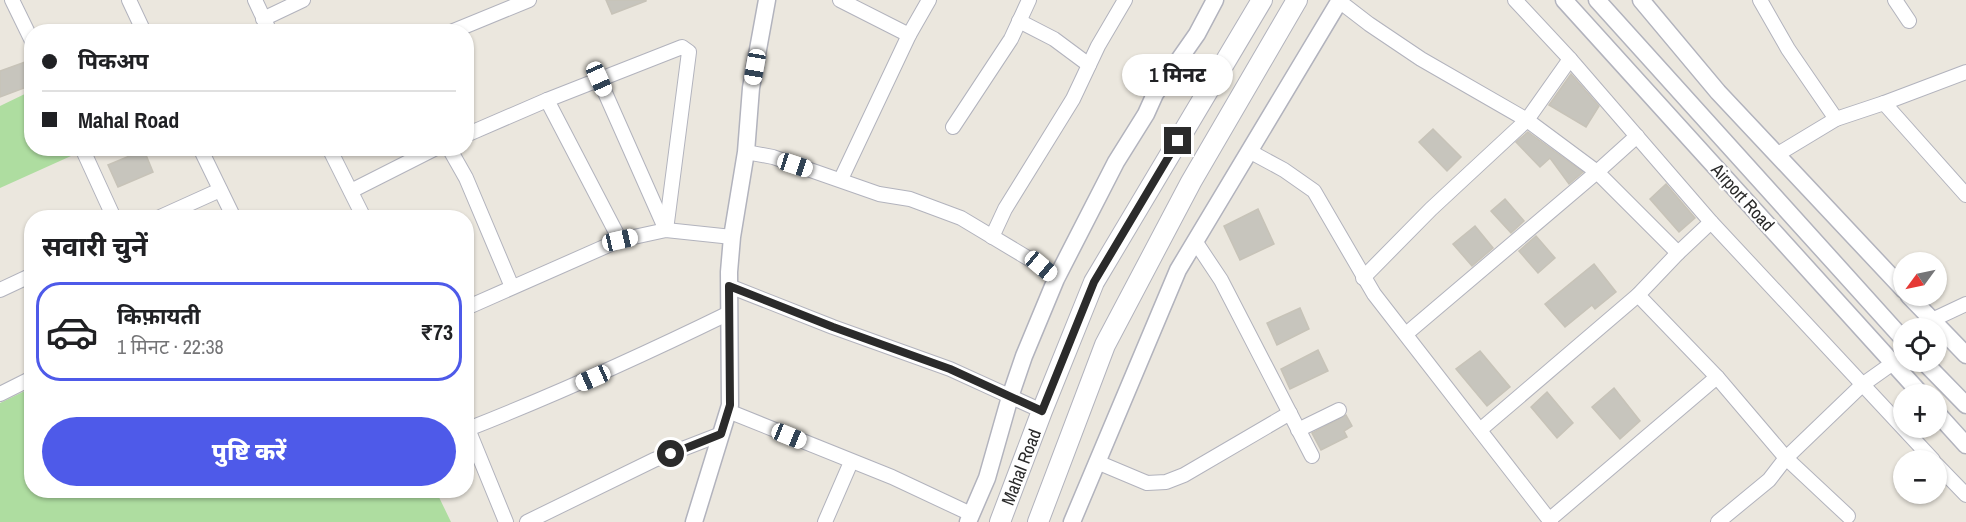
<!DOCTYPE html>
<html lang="hi">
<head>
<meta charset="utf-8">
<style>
  body { margin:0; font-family:"Archivo Narrow","Noto Sans Devanagari",sans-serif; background:#f6f6f6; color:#202124; height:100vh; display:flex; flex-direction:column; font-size:22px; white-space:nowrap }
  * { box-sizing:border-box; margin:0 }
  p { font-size:20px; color:#757577 }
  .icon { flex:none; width:33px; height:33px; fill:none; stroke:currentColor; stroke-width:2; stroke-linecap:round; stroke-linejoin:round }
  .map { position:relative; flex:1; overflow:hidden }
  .panel { position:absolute; left:24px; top:210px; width:450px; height:288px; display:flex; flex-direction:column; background:#fff; border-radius:24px; box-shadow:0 2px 4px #0004 }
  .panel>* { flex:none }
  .top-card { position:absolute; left:24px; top:24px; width:450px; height:132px; border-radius:24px; box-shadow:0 2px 4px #0004; display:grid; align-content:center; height:132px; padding:0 18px; background:#fff }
  .needle { width:39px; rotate:237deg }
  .buttons { position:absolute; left:1893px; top:252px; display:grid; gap:12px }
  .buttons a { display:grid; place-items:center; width:54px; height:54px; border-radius:50%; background:#fff; box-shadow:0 2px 4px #0004; font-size:30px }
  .end { position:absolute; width:27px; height:27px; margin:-14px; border:8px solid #2b2b2b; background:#fff; box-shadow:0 0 0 3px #fff }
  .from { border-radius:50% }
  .bubble { position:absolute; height:42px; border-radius:21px; background:#fff; box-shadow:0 2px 4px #0004; font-size:20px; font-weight:800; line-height:42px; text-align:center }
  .car { position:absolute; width:18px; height:36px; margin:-18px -9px; border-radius:8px; box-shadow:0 0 4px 2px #0007; background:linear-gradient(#fff 24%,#345 0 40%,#fff 0 76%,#345 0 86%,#fff 0) }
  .top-card b { display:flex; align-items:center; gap:21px; height:57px; font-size:22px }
  .top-card b+b { border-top:2px solid #e0e0e0 }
  .top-card i { width:15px; height:15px; background:#202124 }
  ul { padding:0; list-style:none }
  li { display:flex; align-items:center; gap:18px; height:99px; margin:0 12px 9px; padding:0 6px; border:3px solid transparent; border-radius:24px }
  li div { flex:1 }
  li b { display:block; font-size:22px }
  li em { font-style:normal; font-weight:800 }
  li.current { border-color:#4e5ae9 }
  li>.icon { width:54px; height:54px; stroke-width:1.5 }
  h2 { padding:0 18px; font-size:27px; line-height:72px }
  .button { display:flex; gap:12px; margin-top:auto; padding:12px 18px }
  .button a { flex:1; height:69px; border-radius:36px; background:#4e5ae9; color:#fff; font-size:24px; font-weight:800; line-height:69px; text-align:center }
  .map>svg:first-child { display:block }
  .green { fill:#aedda0 }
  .building { fill:#c7c5bd; stroke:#c7c3b8; stroke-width:1.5 }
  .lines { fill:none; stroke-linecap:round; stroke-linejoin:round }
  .minor-casing { stroke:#b2b3bd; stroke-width:16 }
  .tertiary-casing { stroke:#b2b3bd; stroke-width:19 }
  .secondary-casing { stroke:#b2b3bd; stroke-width:22 }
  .minor { stroke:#fff; stroke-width:14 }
  .tertiary { stroke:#fff; stroke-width:16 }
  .secondary { stroke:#fff; stroke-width:20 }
  .route { stroke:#2b2b2b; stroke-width:8 }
  .labels { text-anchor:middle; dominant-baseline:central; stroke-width:4.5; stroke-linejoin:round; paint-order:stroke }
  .street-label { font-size:18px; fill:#2b2b2b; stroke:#fff }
</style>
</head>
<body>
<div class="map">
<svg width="1966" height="522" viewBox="0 0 1966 522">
  <rect width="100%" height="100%" fill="#ebe7de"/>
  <g class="green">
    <path d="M31,91l1,57 36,1 3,7 -71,32v-82z"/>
    <path d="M31,388l1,102 404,1 15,31h-451v-119z"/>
  </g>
  <g class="building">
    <path d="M606,0h40v1l-34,13z"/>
    <path d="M28,61l4,10v14l-32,12v-26z"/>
    <path d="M1571,74l28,32 -13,21 -37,-22z"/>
    <path d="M1433,129l28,28 -14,14 -28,-29z"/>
    <path d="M1528,132l55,40 -14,12 -19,-26 -10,9 -24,-25z"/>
    <path d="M144,150l9,22 -35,15 -10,-22z"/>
    <path d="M1666,184l29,34 -16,14 -29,-33z"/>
    <path d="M1505,199l19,22 -13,12 -20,-22z"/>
    <path d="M1258,209l16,35 -34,16 -16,-34z"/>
    <path d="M1475,226l18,22 -21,18 -19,-22z"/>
    <path d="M1536,236l19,22 -17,15 -19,-22z"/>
    <path d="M1594,264l22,28 -21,17 -3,-4 -27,22 -20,-23z"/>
    <path d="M1300,308l9,21 -32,16 -10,-22z"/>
    <path d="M1318,350l10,21 -38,18 -9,-20z"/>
    <path d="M1480,351l30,36 -23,19 -31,-37z"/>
    <path d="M1614,388l26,33 -20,18 -28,-32z"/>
    <path d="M1547,392l26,31 -16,15 -26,-31z"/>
    <path d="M1346,415l6,11 -8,5 3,6 -26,13 -9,-17z"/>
  </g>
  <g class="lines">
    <defs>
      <g id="minor">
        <path d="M12,0l20,41"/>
        <path d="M129,0l15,32"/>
        <path d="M255,0l15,32"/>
        <path d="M840,0l69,35"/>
        <path d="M1515,0l55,59 141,163 222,238"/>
        <path d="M1760,0l28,49 48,70"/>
        <path d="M1895,0l14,21"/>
        <path d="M1339,1l30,23 52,35 106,61 70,52 -191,162"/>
        <path d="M263,19l40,-19"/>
        <path d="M1019,21l35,18 35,26"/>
        <path d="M451,32l78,-32"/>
        <path d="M599,79l66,149"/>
        <path d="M547,100l73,140"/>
        <path d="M1884,103l82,92"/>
        <path d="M953,127l58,-88 18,-39"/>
        <path d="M466,135l81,-35 135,-53 7,5 -23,178"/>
        <path d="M1637,136l-40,36 81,81"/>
        <path d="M82,148l32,70"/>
        <path d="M200,148l34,70"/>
        <path d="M329,148l35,70"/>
        <path d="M449,148l17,30 46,109"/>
        <path d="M1249,151l35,19 30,21 60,103 177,228"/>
        <path d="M746,152l27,5 106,37 31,5 51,19 80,48 15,13"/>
        <path d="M1778,154l58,-35 48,-16 82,-31"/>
        <path d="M841,179l68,-144 20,-35"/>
        <path d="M351,191l85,-43"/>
        <path d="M158,218l62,-28"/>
        <path d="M992,237l13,-28 68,-110 25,-53 27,-46"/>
        <path d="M1195,241l26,39 91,176"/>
        <path d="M1363,278l68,-69 96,-89 43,-61"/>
        <path d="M729,286l104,41 117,42 92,42"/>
        <path d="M0,290l32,-15"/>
        <path d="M1638,295l79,82 69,81 62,58"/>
        <path d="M466,308l154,-68 46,-10 66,7"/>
        <path d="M1932,320l34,-16"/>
        <path d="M0,394l32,-16"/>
        <path d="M728,411l164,66 79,37"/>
        <path d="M1298,430l41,-20"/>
        <path d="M1480,430l158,-135 40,-42 33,-31"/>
        <path d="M1097,462l50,21 19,-1 18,-7 106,-62"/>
        <path d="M1936,464l30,31"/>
        <path d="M1549,520l168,-143"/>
        <path d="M506,522l-38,-93c89,-35 175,-74 261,-116"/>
        <path d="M527,522l127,-62 67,-26"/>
        <path d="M825,522l26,-60"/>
        <path d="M1718,522l51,-42 17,-22 76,-73 31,-22"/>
      </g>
      <g id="tertiary">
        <path d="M1564,0l357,394"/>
        <path d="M1597,0l307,340"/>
        <path d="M1641,0l77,92 186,198"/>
        <path d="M1909,296l57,59"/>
        <path d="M1924,362l42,43"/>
        <path d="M1936,412l30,33"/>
        <path d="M694,522l36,-117 -1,-133 3,-35 14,-85 5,-64 16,-88"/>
        <path d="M968,522l19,-44 23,-81 14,-41 32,-77 60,-117 30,-48 9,-20 42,-60 18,-34"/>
        <path d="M1072,522l106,-252 162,-270"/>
      </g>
      <g id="secondary">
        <path d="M1000,522l42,-111 52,-129 168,-282"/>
        <path d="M1038,522l67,-177 86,-163 106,-182"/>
      </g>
    </defs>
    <use href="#minor" class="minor-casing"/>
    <use href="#tertiary" class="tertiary-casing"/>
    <use href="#secondary" class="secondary-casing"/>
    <use href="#minor" class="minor"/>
    <use href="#tertiary" class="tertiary"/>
    <use href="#secondary" class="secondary"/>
  </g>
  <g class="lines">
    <path class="route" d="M671,454l50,-20 9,-29 -1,-119 104,41 117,42 92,42 52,-129 84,-141"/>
  </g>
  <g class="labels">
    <g class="street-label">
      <text transform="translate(1743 197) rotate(48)">Airport Road</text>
      <text transform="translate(1021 467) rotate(-69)">Mahal Road</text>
    </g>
  </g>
</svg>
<div class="buttons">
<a><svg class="needle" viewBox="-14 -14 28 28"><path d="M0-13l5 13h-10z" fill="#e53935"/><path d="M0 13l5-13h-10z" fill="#757577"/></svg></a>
<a><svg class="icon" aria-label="locate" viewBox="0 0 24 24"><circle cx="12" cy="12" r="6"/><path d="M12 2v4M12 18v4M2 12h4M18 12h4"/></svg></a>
<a>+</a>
<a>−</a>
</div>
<i class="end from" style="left:671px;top:454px"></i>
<i class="end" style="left:1178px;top:141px"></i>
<div class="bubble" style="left:1122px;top:54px;width:111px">1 मिनट</div>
<i class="car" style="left:755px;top:67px;rotate:190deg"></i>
<i class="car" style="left:599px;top:79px;rotate:156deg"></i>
<i class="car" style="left:795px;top:165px;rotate:108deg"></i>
<i class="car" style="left:620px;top:240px;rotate:77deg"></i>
<i class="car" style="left:1041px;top:266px;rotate:130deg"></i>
<i class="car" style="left:593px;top:378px;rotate:246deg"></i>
<i class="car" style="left:789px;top:436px;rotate:112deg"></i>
<div class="top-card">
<b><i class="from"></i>पिकअप</b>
<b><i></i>Mahal Road</b>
</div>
<section class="panel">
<h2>सवारी चुनें</h2>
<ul>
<li class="current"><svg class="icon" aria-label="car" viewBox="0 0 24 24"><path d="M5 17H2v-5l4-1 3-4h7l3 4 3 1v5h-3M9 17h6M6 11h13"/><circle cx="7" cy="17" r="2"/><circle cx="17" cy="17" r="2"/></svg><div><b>किफ़ायती</b><p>1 मिनट · 22:38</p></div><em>₹73</em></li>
</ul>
<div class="button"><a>पुष्टि करें</a></div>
</section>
</div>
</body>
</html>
